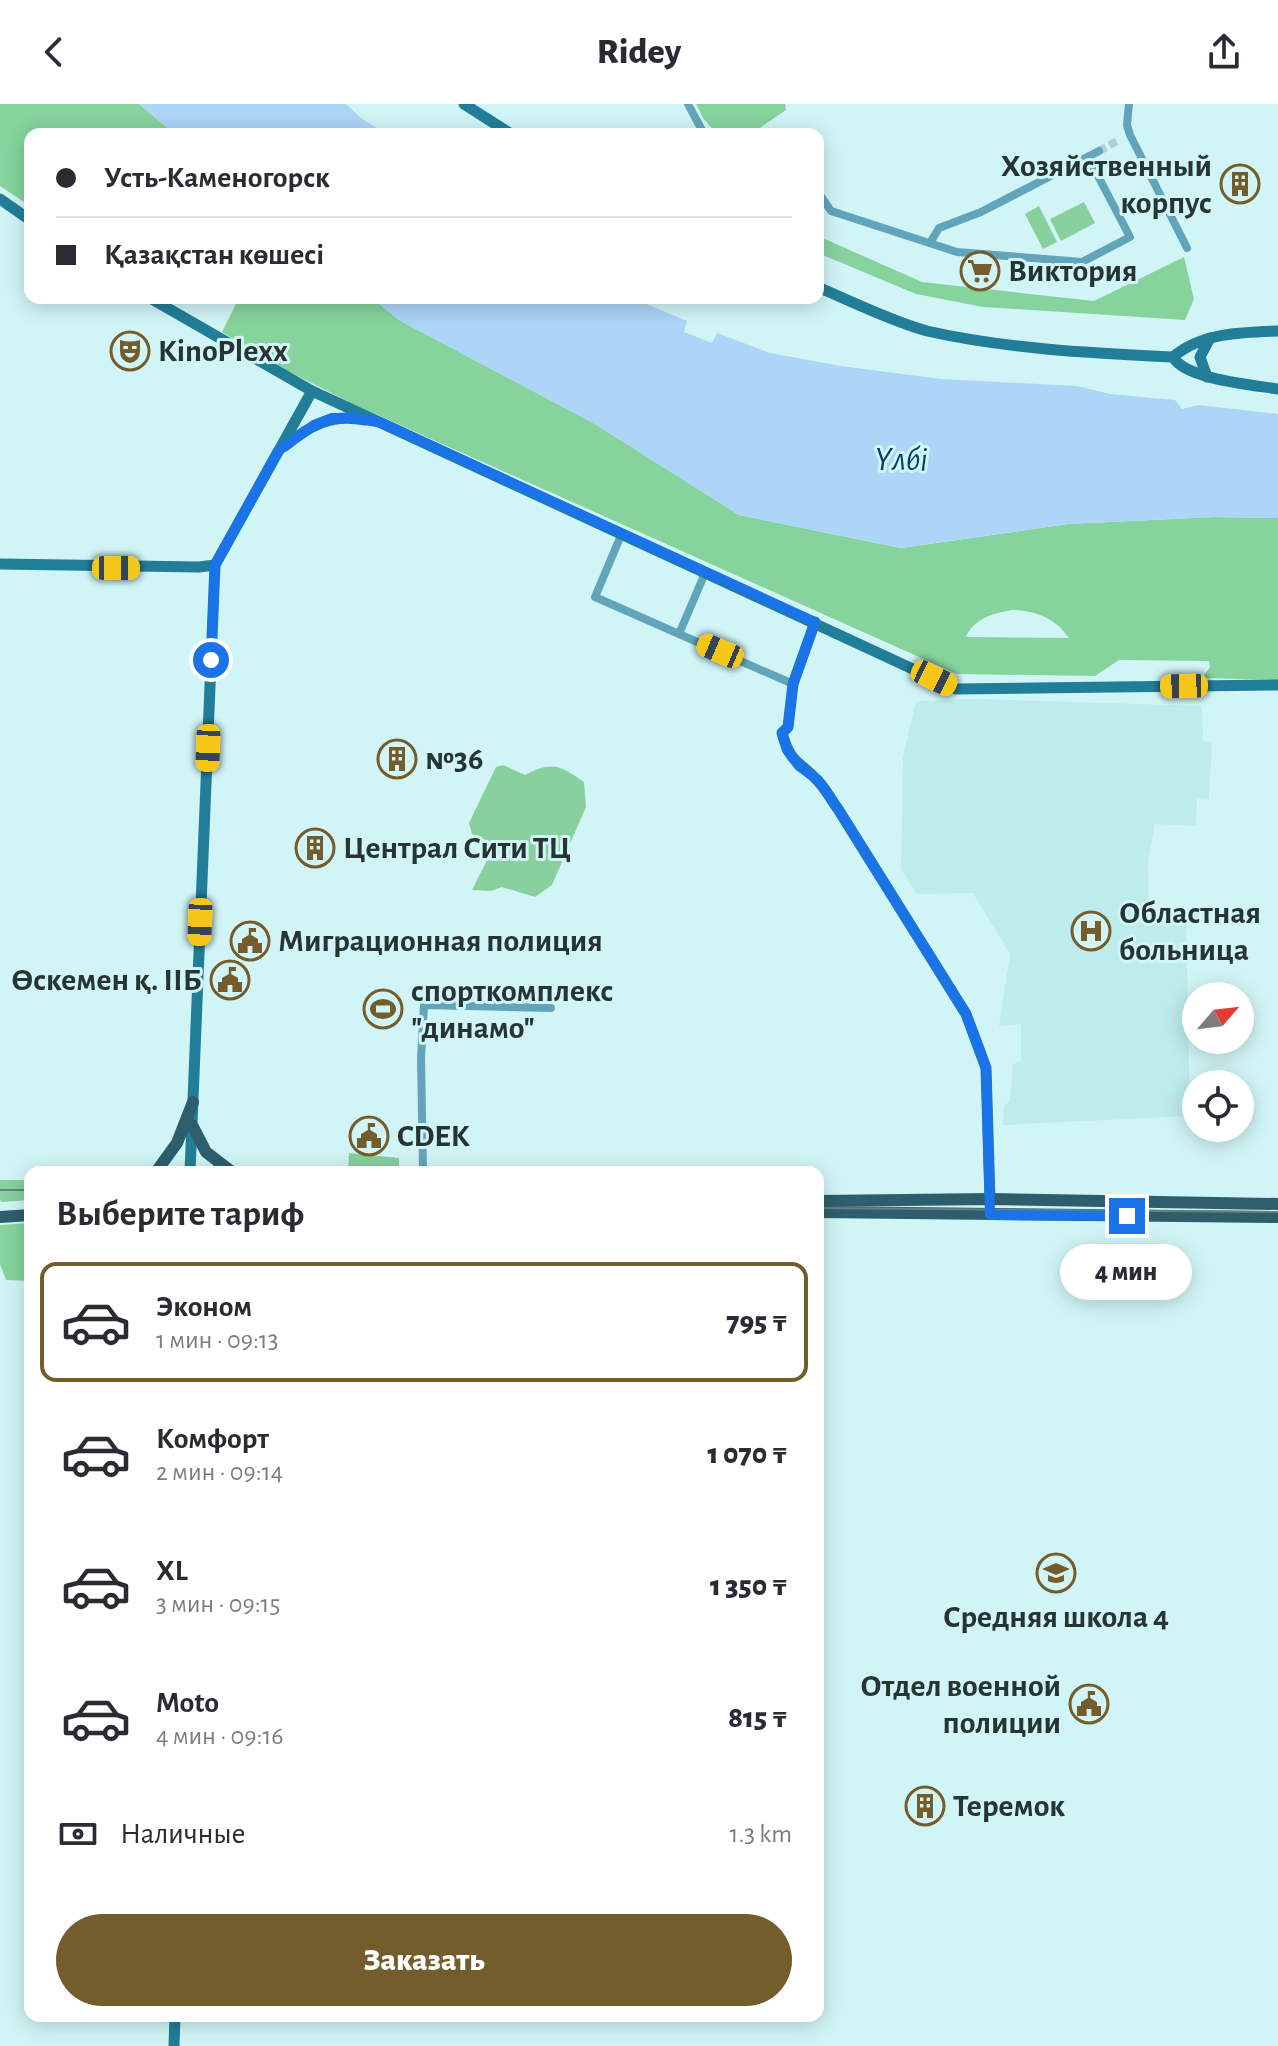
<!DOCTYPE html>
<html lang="ru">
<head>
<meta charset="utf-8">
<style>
  body { margin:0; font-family:"Alegreya Sans",sans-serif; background:#f7f7f7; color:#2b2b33; height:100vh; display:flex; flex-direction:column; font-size:30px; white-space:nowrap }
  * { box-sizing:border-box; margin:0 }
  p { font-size:26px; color:#7c7c81 }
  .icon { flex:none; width:44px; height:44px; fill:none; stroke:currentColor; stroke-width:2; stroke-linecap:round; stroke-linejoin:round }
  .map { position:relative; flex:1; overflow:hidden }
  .details { position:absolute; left:24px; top:1062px; width:800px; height:856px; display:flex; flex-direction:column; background:#fff; border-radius:16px; box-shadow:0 4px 20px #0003 }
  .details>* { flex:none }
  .banner { position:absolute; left:24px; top:24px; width:800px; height:176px; border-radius:16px; box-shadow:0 4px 20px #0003; display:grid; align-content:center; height:176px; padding:0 32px; background:#fff }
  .needle { width:52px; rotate:62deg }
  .fabs { position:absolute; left:1182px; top:878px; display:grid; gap:16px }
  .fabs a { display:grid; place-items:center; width:72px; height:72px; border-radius:50%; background:#fff; box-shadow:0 4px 20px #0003; font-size:40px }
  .end { position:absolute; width:36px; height:36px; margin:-18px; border:10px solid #1a73e8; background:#fff; box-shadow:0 0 0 4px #fff }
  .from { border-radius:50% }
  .bubble { position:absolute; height:56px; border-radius:28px; background:#fff; box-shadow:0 4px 20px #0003; font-size:26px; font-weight:800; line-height:56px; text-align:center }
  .car { position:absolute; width:24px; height:48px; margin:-24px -12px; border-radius:10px; box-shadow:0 0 6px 2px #0007; background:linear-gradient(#f5c518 24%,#345 0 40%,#f5c518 0 76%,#345 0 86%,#f5c518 0) }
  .banner b { display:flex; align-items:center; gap:28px; height:76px; font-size:30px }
  .banner b+b { border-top:2px solid #e1e1e2 }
  .banner i { width:20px; height:20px; background:#2b2b33 }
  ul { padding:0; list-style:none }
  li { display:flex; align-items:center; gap:24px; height:120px; margin:0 16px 12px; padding:0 16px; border:4px solid transparent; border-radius:16px }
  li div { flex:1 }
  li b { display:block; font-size:30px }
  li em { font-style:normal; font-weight:800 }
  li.current { border-color:#745d2d }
  li>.icon { width:72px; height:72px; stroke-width:1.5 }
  h2 { padding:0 32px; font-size:36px; line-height:96px }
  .pay { display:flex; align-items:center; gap:20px; height:88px; padding:0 32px; font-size:30px }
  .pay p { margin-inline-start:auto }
  .button { display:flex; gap:16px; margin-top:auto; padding:16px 32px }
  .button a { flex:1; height:92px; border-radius:48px; background:#745d2d; color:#fff; font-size:32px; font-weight:800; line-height:92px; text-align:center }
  header { display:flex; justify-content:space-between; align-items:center; height:104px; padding:0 32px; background:#fff; font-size:36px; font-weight:800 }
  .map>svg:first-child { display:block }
  .built { fill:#beebec }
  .green { fill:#88d09e }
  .forest { fill:#86d39e; fill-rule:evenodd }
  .water { fill:#add5f8 }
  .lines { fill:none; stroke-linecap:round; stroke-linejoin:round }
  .street-tunnel { stroke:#afcecf; stroke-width:8; stroke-dasharray:8 4; stroke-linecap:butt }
  .street { stroke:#62a5bb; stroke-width:8 }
  .secondary { stroke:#227e98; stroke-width:11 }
  .primary { stroke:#2e5e6d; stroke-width:12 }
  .tram { stroke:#698080; stroke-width:2 }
  .route { stroke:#1a73e8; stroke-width:10 }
  .labels { text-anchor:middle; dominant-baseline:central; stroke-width:6; stroke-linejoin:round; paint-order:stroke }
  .poi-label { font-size:32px; font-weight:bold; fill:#263434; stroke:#d1f5f6; text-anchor:start }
  .water-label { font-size:34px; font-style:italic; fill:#053d61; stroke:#d1f5f6 }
</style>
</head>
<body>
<header><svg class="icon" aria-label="back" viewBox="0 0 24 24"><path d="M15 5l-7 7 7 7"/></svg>Ridey<svg class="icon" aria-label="share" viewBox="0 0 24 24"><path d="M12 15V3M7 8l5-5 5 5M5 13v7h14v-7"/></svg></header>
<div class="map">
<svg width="1278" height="1942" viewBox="0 0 1278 1942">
  <rect width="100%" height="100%" fill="#d1f5f6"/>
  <path class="built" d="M978,595l224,7 1,35 9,1 -3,58 -12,-1 -1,27 -41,-2 -7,36 1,47 37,1 4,208 -187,9 1,-19 6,-5 3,-37 8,-3v-37l-22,2 11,-72 -37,-61 -56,1 -16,-25 2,-112 13,-56z"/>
  <g class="green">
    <path d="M1084,98l11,21 -34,18 -11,-22z"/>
    <path d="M1039,102l18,36 -14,7 -18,-35z"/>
    <path d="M503,661l22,10c26,-14 35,-10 59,7l2,25 -34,78 -17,12 -33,-10 -11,4 -19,-1 23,-46 -23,-10 -3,-11 27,-56z"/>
    <path d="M349,1049l50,5v14h-51z"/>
    <path d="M0,1076h30v20l-28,2 -2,-2z"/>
  </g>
  <g class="forest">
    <path d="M0,0h139l36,30h-145v72l-30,-20z"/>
    <path d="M696,0h89l1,6 -26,18v6h-43l-14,-16z"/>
    <path d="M818,132l104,46 172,19 90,-44 10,42 -9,21 -202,-13 -67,-13 -98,-41z"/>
    <path d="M239,194h133l27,22 196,104 144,91 162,33 167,-24 146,-7 64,1v162l-76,-2 8,-11 -1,-6 -90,-1 -24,16 -138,-2 -604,-270 -65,-33 -66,-39zM1013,506c24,1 42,8 56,28l-103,-1c8,-19 28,-24 47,-27z"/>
    <path d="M30,1119v58l-24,-1 -6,-16v-39z"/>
  </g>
  <g class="water">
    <path d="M139,0h207l15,14 25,16h-211z"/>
    <path d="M372,194h260l55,23 -3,11 28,11 5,-10 53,20 71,13 100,13 136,7 33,8 65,6 7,9 16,-4 80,9v104l-64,-1 -146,7 -167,24 -162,-33 -144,-91 -196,-104z"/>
  </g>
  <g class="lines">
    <path class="street-tunnel" d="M1099,47l20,-11"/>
    <g class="street">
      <path d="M688,0l16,30"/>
      <path d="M1129,0l-2,21 3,10 57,113"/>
      <path d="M818,88l13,19 126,41 125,10 48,-25 -42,-80"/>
      <path d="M930,139l9,-15 42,-16 118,-61"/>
      <path d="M622,429l-27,64 198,87"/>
      <path d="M679,530l26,-61"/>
      <path d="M423,1068l-2,-114 3,-53 127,3"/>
    </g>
    <g class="secondary">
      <path d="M464,0l47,30"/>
      <path d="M0,95l30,21"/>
      <path d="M818,183c31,14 78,36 109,44 80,18 164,22 246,26 12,22 80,28 105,32"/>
      <path d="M150,194l162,93 644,298 322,-4"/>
      <path d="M1173,253c28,-24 69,-25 105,-26"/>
      <path d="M1207,273l-7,-20 10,-19"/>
      <path d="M285,342c24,-20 47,-33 79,-26"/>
      <path d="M0,460l199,3 16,-2"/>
      <path d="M815,518l-22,62 -5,43 -6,6c9,32 17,27 36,48 8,8 13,19 20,28l128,205 20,54 4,131"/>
      <path d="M190,1068l25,-607 97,-174"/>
      <path d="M174,1942l1,-30"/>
    </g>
    <g class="primary">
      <path d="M192,1021l14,27 26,20"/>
      <path d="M156,1068l21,-29 16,-41"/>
      <path d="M818,1097l172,-2 288,5"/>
      <path d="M818,1108l460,5"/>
      <path d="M0,1113l30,-2"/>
    </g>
    <g class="tram">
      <path d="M0,1086h30"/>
      <path d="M818,1104l460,4"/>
    </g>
  </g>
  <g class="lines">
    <path class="route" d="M211,556l4,-95 63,-114 36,-26 18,-7h23l27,5 433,199 -22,62 -5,43 -6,6 5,17 12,16 19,14 20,29 128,205 14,37 6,17 4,147 137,1"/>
  </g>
  <defs>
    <symbol id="building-ring" viewBox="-11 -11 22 22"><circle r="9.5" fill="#d1f5f6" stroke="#745d2d" stroke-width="1.5"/><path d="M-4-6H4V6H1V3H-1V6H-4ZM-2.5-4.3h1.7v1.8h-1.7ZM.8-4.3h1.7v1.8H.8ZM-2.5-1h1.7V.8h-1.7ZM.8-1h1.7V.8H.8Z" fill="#745d2d"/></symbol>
    <symbol id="supermarket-ring" viewBox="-11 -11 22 22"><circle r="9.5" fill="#d1f5f6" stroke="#745d2d" stroke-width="1.5"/><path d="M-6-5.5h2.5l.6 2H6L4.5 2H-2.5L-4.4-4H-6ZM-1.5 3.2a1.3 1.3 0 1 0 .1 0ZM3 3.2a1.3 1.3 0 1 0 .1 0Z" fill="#745d2d"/></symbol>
    <symbol id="theatre-ring" viewBox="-11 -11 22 22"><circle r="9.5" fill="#d1f5f6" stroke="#745d2d" stroke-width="1.5"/><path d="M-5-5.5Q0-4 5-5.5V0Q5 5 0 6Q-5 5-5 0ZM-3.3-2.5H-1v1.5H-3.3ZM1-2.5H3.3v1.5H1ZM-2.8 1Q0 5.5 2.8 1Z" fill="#745d2d"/></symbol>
    <symbol id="hospital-ring" viewBox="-11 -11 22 22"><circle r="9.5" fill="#d1f5f6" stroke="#745d2d" stroke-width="1.5"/><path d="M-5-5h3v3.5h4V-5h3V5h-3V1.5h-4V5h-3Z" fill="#745d2d"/></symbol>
    <symbol id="civic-ring" viewBox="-11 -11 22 22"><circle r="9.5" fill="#d1f5f6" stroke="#745d2d" stroke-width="1.5"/><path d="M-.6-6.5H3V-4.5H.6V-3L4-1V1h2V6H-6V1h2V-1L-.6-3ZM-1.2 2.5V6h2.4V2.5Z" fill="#745d2d"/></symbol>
    <symbol id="stadium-ring" viewBox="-11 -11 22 22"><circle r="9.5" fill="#d1f5f6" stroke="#745d2d" stroke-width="1.5"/><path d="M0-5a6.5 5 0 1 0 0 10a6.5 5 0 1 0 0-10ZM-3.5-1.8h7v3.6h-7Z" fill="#745d2d"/></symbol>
    <symbol id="school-ring" viewBox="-11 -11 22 22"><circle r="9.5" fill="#d1f5f6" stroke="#745d2d" stroke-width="1.5"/><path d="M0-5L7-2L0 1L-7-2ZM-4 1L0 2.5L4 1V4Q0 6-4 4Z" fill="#745d2d"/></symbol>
  </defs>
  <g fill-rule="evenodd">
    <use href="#building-ring" x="1218" y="58" width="44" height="44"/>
    <use href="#supermarket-ring" x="958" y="145" width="44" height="44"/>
    <use href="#theatre-ring" x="108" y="225" width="44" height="44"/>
    <use href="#building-ring" x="375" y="633" width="44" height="44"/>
    <use href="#building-ring" x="293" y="722" width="44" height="44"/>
    <use href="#hospital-ring" x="1069" y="805" width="44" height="44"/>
    <use href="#civic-ring" x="228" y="815" width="44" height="44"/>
    <use href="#civic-ring" x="208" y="854" width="44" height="44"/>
    <use href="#stadium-ring" x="361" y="883" width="44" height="44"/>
    <use href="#civic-ring" x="347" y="1010" width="44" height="44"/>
    <use href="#school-ring" x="1034" y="1447" width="44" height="44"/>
    <use href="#civic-ring" x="1067" y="1578" width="44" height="44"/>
    <use href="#building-ring" x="903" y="1680" width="44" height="44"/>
  </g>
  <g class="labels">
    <g class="poi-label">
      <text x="1212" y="62" text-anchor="end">Хозяйственный<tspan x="1212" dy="37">корпус</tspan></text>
      <text x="1008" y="167">Виктория</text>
      <text x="158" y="247">KinoPlexx</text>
      <text x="425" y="655">№36</text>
      <text x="343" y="744">Централ Сити ТЦ</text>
      <text x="1119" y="809">Областная<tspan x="1119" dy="37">больница</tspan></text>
      <text x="278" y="837">Миграционная полиция</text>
      <text x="202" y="876" text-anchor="end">Өскемен қ. ІІБ</text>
      <text x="411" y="887">спорткомплекс<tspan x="411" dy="37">"динамо"</tspan></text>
      <text x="397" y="1032">CDEK</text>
      <text x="1056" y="1513" text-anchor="middle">Средняя школа 4</text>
      <text x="1061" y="1582" text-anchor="end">Отдел военной<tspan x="1061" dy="37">полиции</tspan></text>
      <text x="953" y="1702">Теремок</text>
    </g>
    <g class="water-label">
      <text x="901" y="356">Үлбі</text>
    </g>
  </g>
</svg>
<div class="fabs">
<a><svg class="needle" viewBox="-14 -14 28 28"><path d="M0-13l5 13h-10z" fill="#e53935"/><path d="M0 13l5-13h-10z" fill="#7c7c81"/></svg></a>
<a><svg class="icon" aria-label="locate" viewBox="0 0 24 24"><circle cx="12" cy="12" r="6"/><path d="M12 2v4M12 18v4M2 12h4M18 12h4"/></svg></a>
</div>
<i class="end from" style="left:211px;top:556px"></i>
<i class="end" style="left:1127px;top:1112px"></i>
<div class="bubble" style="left:1060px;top:1140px;width:132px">4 мин</div>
<i class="car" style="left:116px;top:464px;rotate:90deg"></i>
<i class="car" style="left:720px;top:547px;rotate:293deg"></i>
<i class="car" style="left:934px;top:574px;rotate:116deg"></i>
<i class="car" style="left:1184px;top:582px;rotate:269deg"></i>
<i class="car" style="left:208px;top:644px;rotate:182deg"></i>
<i class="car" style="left:200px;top:818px;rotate:182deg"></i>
<div class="banner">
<b><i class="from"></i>Усть-Каменогорск</b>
<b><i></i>Қазақстан көшесі</b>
</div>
<section class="details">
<h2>Выберите тариф</h2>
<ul>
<li class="current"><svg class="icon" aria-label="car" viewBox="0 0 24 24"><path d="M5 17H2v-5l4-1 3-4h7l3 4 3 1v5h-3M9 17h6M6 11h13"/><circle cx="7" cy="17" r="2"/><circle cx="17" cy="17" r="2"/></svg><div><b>Эконом</b><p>1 мин · 09:13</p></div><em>795 ₸</em></li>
<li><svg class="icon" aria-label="car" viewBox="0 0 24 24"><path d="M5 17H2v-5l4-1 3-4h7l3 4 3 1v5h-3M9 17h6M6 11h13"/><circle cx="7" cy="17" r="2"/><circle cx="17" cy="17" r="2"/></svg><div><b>Комфорт</b><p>2 мин · 09:14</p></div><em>1 070 ₸</em></li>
<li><svg class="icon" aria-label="car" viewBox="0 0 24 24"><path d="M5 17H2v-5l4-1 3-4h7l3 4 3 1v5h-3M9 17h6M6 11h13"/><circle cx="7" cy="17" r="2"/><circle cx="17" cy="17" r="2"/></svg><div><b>XL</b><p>3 мин · 09:15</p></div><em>1 350 ₸</em></li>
<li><svg class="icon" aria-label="car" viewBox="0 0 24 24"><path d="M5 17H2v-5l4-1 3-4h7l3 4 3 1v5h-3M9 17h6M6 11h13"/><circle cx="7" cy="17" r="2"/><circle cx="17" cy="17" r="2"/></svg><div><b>Moto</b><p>4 мин · 09:16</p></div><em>815 ₸</em></li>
</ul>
<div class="pay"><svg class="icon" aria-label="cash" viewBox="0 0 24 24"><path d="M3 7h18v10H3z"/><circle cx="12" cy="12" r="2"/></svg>Наличные<p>1.3 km</p></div>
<div class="button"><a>Заказать</a></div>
</section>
</div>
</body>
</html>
